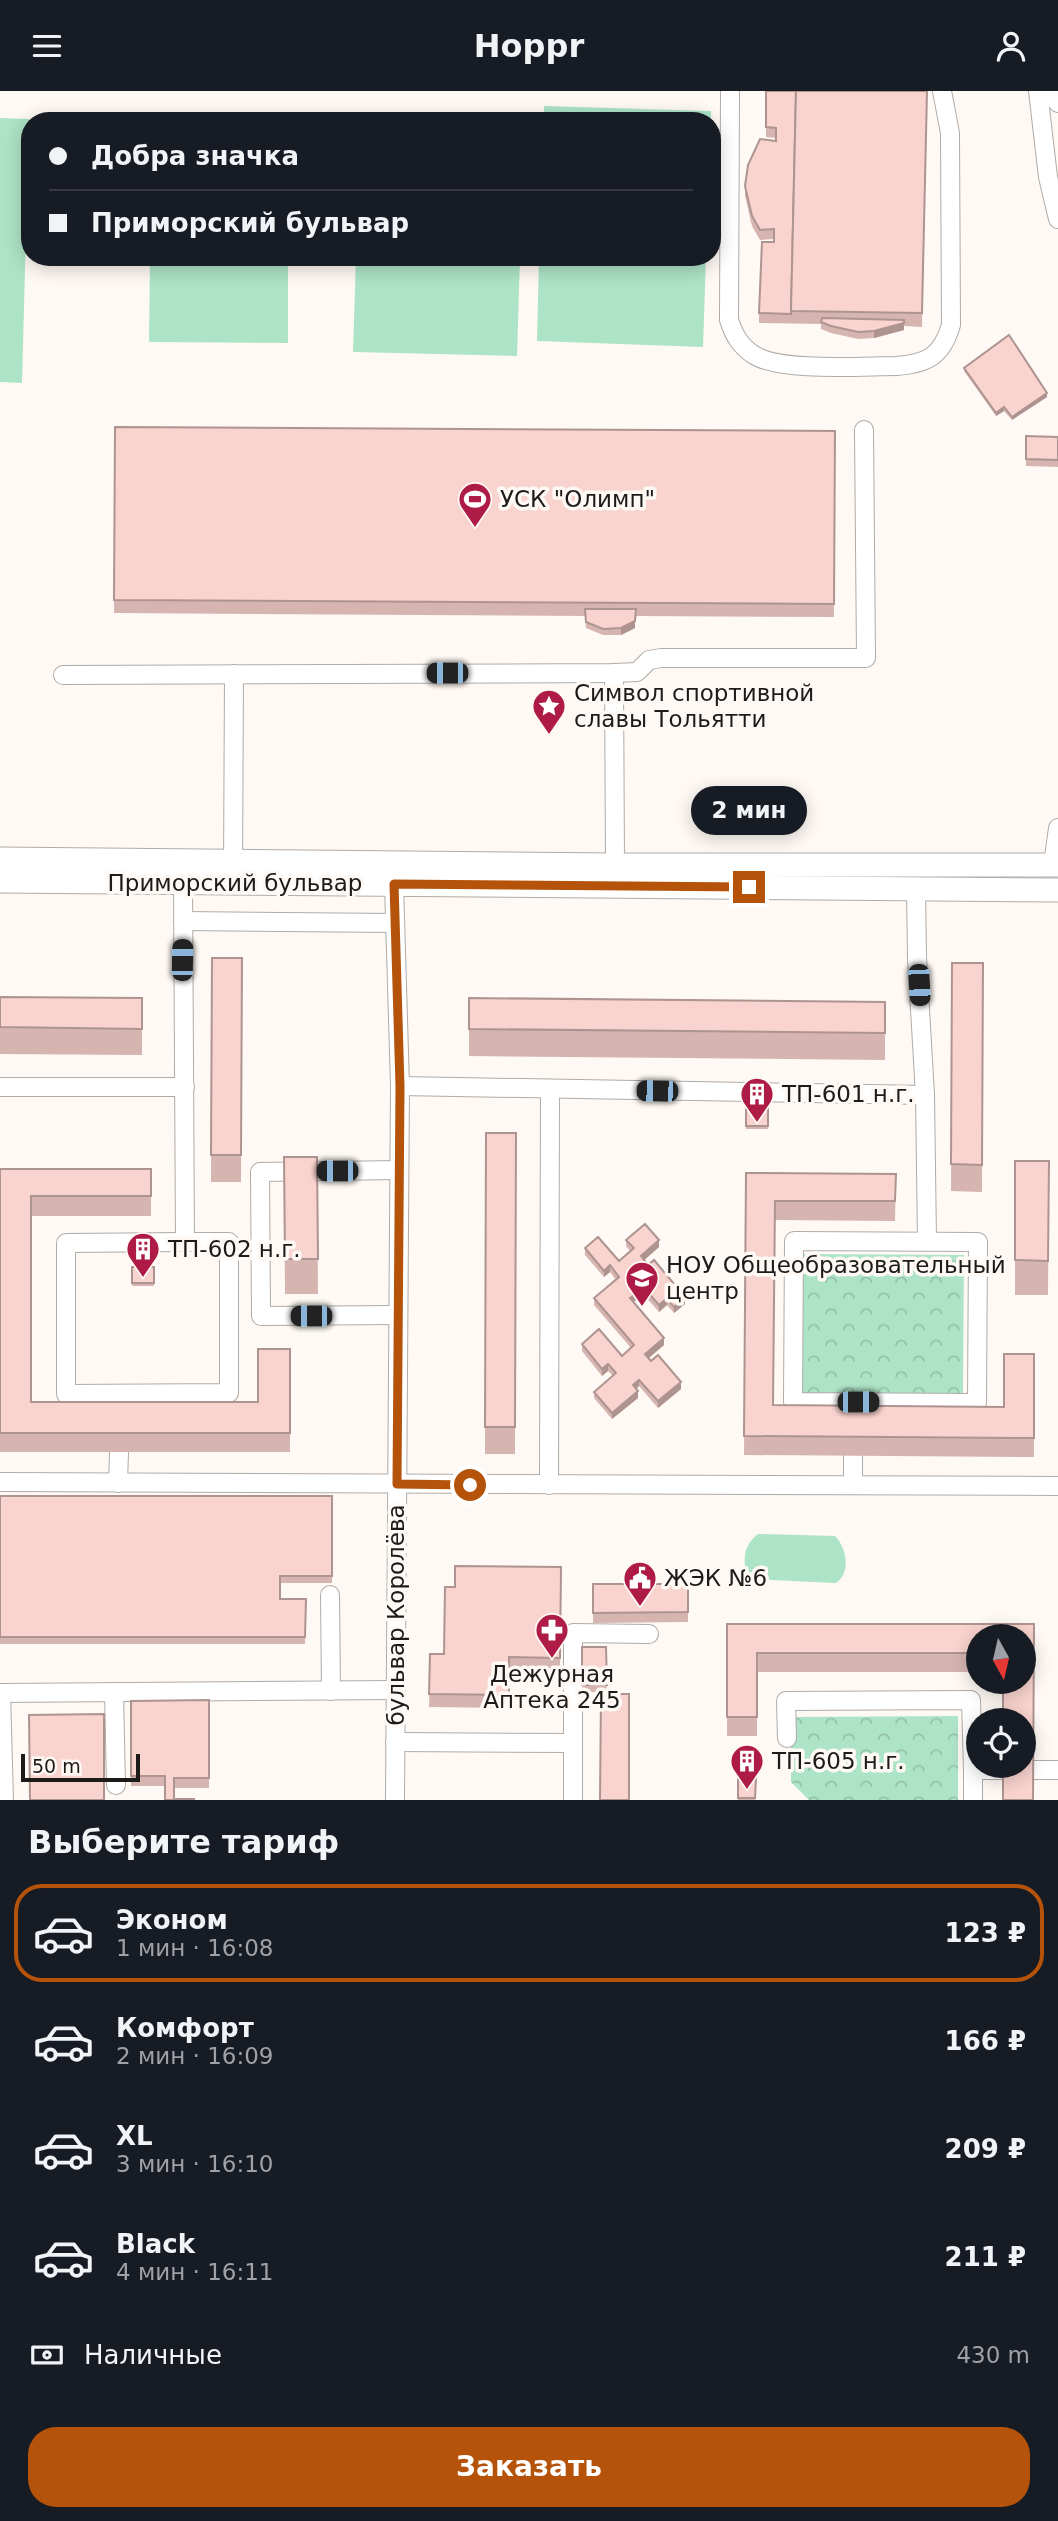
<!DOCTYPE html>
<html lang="ru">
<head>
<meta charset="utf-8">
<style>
  body { margin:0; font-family:"DejaVu Sans",sans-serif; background:#20242c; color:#f1f3f6; height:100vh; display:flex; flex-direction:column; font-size:26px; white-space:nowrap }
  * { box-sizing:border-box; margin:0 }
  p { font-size:23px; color:#9ea1a6 }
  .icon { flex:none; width:38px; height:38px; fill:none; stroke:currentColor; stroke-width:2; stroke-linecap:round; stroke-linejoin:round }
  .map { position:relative; height:1709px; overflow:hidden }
  .sheet { display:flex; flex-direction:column; background:#171b24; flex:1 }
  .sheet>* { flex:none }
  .top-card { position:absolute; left:21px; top:21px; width:700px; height:154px; border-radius:28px; box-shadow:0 4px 18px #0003; display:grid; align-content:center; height:154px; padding:0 28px; background:#171b24 }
  .needle { width:46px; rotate:172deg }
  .tools { position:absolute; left:966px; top:1533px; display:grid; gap:14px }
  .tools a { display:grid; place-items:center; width:70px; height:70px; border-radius:50%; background:#171b24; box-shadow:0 4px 18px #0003; font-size:35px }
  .scale { position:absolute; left:21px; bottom:18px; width:119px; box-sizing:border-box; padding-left:7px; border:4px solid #1d1b19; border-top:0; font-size:19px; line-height:24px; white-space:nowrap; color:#1d1b19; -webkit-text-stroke:5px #fef9f4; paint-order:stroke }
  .end { position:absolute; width:32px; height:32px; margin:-16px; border:9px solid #b45309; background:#fff; box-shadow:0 0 0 4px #fff }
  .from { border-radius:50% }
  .bubble { position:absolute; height:49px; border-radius:24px; background:#171b24; box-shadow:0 4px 18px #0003; font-size:23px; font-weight:700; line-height:49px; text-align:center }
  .car { position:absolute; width:21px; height:42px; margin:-21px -10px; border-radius:9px; box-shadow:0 0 5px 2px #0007; background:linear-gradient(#222 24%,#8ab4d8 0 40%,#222 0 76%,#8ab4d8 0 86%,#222 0) }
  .top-card b { display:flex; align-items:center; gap:24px; height:66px; font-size:26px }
  .top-card b+b { border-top:2px solid #363941 }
  .top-card i { width:18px; height:18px; background:#f1f3f6 }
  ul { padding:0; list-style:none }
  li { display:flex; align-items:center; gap:21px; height:98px; margin:0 14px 10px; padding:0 14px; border:4px solid transparent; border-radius:28px }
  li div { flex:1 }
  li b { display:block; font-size:26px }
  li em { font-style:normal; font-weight:700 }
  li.current { border-color:#b45309 }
  li>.icon { width:63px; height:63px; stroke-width:1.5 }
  h2 { padding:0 28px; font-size:32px; line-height:84px }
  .pay { display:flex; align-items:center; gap:18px; height:77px; padding:0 28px; font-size:26px }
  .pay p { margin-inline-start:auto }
  .button { display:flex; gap:14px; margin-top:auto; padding:14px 28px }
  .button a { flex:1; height:80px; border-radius:28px; background:#b45309; color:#fff; font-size:28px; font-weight:700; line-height:80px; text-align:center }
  header { display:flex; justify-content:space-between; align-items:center; height:91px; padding:0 28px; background:#171b24; font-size:32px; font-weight:700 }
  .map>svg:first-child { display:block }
  .park { fill:url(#park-crowns) }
  .garden { fill:#ade3c6 }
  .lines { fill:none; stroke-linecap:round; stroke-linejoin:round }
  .minor-casing { stroke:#b0aba7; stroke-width:20 }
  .major-casing { stroke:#b0aba7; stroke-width:25 }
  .minor { stroke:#fff; stroke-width:18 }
  .major { stroke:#fff; stroke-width:23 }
  .wall { fill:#d6b5b1 }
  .shaded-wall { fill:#ae9490 }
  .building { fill:#f9d3ce; stroke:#ae9490; stroke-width:2 }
  .route { stroke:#b45309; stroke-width:9 }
  .labels { text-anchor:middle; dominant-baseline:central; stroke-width:7; stroke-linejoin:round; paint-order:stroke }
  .poi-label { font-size:23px; fill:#1d1b19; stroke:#fef9f4; text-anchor:start }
  .street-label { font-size:23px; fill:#1d1b19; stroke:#fef9f4 }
</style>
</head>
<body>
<header><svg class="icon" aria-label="menu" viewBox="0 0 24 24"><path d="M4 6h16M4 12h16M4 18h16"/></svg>Hoppr<svg class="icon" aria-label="person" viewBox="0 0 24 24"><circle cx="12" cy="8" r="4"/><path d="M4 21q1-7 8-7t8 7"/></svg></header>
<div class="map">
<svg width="1058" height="1709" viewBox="0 0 1058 1709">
  <defs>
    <pattern id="park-crowns" width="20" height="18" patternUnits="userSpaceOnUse" patternTransform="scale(1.75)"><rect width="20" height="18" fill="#ade3c6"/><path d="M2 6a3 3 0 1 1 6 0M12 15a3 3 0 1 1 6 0" fill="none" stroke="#94c2aa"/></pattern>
  </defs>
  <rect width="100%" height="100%" fill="#fef9f4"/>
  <g class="park">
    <path d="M800,1163l164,1 -1,139 -164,-1z"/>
    <path d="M958,1625v84h-149l-18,-18v-65z"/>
  </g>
  <g class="garden">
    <path d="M544,15l167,5v10h-167z"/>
    <path d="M0,27l29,1 -7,264 -22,-1z"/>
    <path d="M150,166h138v86l-139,-1z"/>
    <path d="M356,166h164l-3,99 -164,-4z"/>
    <path d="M539,166h167l-3,90 -166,-6z"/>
    <path d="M758,1443l77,2c12,12 16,37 1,47l-85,-4 -5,-5c-3,-17 -2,-29 12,-40z"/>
  </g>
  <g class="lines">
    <defs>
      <g id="minor">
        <path d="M730,0l-1,229c5,15 11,26 25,35 27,17 108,11 142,11 31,-2 46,-10 55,-41l-1,-192 -8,-42"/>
        <path d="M1038,0l10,86 10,42"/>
        <path d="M1047,0l11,12"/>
        <path d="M614,582l1,192"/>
        <path d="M63,584l551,-2 23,-1 12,-12 12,-2h205l-2,-228"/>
        <path d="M1053,774l5,-37"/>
        <path d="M233,782l1,-199"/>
        <path d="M183,792l2,359"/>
        <path d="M394,793l6,202 -5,714"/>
        <path d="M916,798l1,69 8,137 2,146"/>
        <path d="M183,830l212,2"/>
        <path d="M400,995l525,9"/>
        <path d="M0,996h185"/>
        <path d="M794,1150l184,1 -1,161 -184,-1z"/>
        <path d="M185,1151h44v151l-163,1v-151z"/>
        <path d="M398,1224l-137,1 -1,-144 139,-2"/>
        <path d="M0,1391l1058,4"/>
        <path d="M118,1392l1,-30"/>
        <path d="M549,1394l1,-396"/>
        <path d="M853,1394v-30"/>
        <path d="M330,1504l1,96"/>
        <path d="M114,1601l2,93"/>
        <path d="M0,1602l395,-3"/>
        <path d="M1,1602l3,107"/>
        <path d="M787,1647l-1,-37 185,-1 2,70h30"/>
        <path d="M395,1651l178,1"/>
        <path d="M1033,1679h25"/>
        <path d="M573,1709v-167l76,1"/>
        <path d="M973,1709v-30"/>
      </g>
      <g id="major">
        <path d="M0,768l615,6h443"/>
        <path d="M0,790l1058,9"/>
      </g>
    </defs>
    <use href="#minor" class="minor-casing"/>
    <use href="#major" class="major-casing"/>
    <use href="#minor" class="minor"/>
    <use href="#major" class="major"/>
  </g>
  <g class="wall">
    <path d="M766,0h161l-5,236 -18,-1v4l-30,8 -16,1 -27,-6 -10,-4v-5l-62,-1v-10l15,-74 -14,1 -8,-14 -7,-30v-10l31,-45v-3l-10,-1z"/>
    <path d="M964,277l83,29 -35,23 -8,-9 -8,5 -32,-45z"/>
    <path d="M115,336l720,4 -1,186 -199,-1v12l-14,7h-18l-17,-7 -1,-12 -471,-3z"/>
    <path d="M1026,345l32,1v30l-32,-1z"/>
    <path d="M212,867h30l-1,224h-30z"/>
    <path d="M952,872h31l-1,229 -31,-1z"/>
    <path d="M0,906l142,1v57l-142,-1z"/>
    <path d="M469,907l416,4v58l-416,-4z"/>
    <rect x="746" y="1017" width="22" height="21"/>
    <path d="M486,1042h30l-1,321h-30z"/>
    <path d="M284,1066h33l1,137h-33z"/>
    <path d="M1015,1070h34l-1,134h-33z"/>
    <path d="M0,1078h151v47h-120v186h227l32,-53v103h-290z"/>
    <path d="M746,1082l150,1 -1,47 -120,-1 -2,185 231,2 30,-53v103l-290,-2z"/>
    <path d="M626,1149l33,7 -15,13 41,44 -11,9 -7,-8 -8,7 -21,-24 -4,3 2,9 -2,2 30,43 -15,13 32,31 -23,19 -19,-22 -3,3 2,9 -26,21 -18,-21v-6l19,-16 -5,-5 -6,5 -20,-25v-7l40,12 9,-8 -37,-43v-7l22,-18 -6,-8 -6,5 -19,-22v-7l34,13 11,-10 -4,-5z"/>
    <rect x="132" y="1176" width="22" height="19"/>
    <path d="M0,1405h332v87h-52v16h26l-1,45h-305z"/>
    <path d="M561,1476l-1,104h-51v37l-80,-1 1,-53h14l11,-67z"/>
    <path d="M593,1493h95v38l-95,1z"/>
    <path d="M727,1533l297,12h-46v36h-221v64h-30z"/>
    <path d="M582,1556h24l1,45h-25z"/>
    <path d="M209,1609v88h-35v11l-9,1v-14h-34v-85z"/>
    <path d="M738,1688h18l-1,21h-17z"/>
  </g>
  <g class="shaded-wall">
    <path d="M904,232v7l-30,8v-7z"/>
    <path d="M1047,302v4l-35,23v-3z"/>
    <path d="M1004,316v4l-8,5v-3z"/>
    <path d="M635,530v7l-14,7v-7z"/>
    <path d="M659,1149v7l-18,16v-7z"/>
    <path d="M610,1174v7l-6,5v-6z"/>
    <path d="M638,1190v7l-7,6v-7z"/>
    <path d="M636,1203v6l-6,5v-7z"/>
    <path d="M685,1206v7l-11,9v-6z"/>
    <path d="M667,1207v7l-8,7v-7z"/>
    <path d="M664,1247v7l-19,16v-7z"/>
    <path d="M608,1273v7l-6,5v-7z"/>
    <path d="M639,1289v6l-6,6v-7z"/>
    <path d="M681,1291v7l-23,19v-7z"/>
    <path d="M638,1300v7l-26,21v-6z"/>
  </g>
  <g class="building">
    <path d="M766,0h30l-5,223 -32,-1 3,-71h12v-13l-14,1 -8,-14 -7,-30 3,-21 12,-26 16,2v-13l-10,-1z"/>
    <path d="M796,0h131l-5,222 -131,-2z"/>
    <path d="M822,227l82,2v3l-30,8 -16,1 -27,-6 -10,-4z"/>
    <path d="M1009,244l38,58 -35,24 -8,-10 -8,6 -32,-45z"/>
    <path d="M115,336l720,4 -1,173 -720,-4z"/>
    <path d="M1026,345l32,1v23l-32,-1z"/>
    <path d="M585,518h51l-1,12 -14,7 -18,1 -17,-7z"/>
    <path d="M212,867h30l-1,197h-30z"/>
    <path d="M952,872h31l-1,202 -31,-1z"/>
    <path d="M0,906l142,1v31l-142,-2z"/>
    <path d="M469,907l416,4v31l-416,-4z"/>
    <rect x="746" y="1017" width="22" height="18"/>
    <path d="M486,1042h30l-1,294h-30z"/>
    <path d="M284,1066h33l1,102h-33z"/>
    <path d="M1015,1070h34l-1,100 -33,-1z"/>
    <path d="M0,1078h151v27h-120v206h227v-53h32v84h-290z"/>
    <path d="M746,1082l150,1 -1,27h-120l-2,204 231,2v-53h30v84l-290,-2z"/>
    <path d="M645,1133l14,16 -18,16 7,9 6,-5 31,37 -11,10 -7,-9 -8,7 -21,-24 -7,6 5,7 -6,4 34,40 -19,16 6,7 7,-6 23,27 -23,19 -19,-21 -6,5 5,6 -26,22 -18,-21 22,-19 -8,-9 -6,5 -20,-25 17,-15 23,27 12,-11 -40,-47 25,-21 -9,-12 -6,6 -19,-23 13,-11 21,24 15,-13 -8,-8z"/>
    <rect x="132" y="1176" width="22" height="16"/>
    <path d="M0,1405h332v80h-52v23h26l-1,38h-305z"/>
    <path d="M455,1475l106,1 -1,91 -51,-1v38l-80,-1 1,-40h14l1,-67h10z"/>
    <path d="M593,1493h95v28l-95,1z"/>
    <path d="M727,1533h307l-1,176h-30v-34h21v-46h-21v-38h21v-46h-46v17h-221v64h-30z"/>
    <path d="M582,1556h24l1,38h-25z"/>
    <path d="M601,1603h28v106h-29z"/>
    <path d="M209,1609v78h-35v21h20v1h-29v-24h-34v-75z"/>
    <path d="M104,1623v86h-74l-1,-85z"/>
    <path d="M738,1688h18l-1,19h-17z"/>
  </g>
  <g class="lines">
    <path class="route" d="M470,1394l-73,-1 3,-398 -6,-202 355,3"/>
  </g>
  <defs>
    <symbol id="stadium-pin" viewBox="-11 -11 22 30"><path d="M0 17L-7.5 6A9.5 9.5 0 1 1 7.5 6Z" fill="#ae1b46" stroke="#fef9f4"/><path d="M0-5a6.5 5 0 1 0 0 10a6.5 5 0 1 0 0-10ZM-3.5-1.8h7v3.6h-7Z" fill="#fff"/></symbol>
    <symbol id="sight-pin" viewBox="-11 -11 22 30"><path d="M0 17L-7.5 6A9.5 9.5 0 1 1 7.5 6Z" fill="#ae1b46" stroke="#fef9f4"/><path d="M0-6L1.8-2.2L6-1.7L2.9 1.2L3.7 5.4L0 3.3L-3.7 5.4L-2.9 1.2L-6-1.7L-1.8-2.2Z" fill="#fff"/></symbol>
    <symbol id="building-pin" viewBox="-11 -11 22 30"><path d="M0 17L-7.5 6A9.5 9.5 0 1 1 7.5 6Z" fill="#ae1b46" stroke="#fef9f4"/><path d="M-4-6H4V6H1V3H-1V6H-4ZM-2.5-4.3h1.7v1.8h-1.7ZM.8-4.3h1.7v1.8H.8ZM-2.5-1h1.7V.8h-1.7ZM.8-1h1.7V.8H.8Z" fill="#fff"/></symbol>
    <symbol id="school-pin" viewBox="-11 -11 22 30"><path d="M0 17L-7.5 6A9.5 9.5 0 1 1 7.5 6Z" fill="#ae1b46" stroke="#fef9f4"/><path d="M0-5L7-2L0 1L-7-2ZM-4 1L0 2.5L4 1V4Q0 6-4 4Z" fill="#fff"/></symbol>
    <symbol id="civic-pin" viewBox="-11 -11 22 30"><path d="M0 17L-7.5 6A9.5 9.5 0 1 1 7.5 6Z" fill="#ae1b46" stroke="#fef9f4"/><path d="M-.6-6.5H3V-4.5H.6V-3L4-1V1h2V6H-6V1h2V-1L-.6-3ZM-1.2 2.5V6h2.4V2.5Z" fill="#fff"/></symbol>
    <symbol id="pharmacy-pin" viewBox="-11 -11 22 30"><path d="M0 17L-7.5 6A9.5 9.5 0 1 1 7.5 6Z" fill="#ae1b46" stroke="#fef9f4"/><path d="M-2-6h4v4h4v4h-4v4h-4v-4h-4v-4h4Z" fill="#fff"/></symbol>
  </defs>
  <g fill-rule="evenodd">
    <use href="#stadium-pin" x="456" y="389" width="38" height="52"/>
    <use href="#sight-pin" x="530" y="596" width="38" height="52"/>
    <use href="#building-pin" x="738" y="984" width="38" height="52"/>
    <use href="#building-pin" x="124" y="1139" width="38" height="52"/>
    <use href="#school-pin" x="623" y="1168" width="38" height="52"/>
    <use href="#civic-pin" x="621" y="1468" width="38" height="52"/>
    <use href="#pharmacy-pin" x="533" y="1520" width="38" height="52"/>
    <use href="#building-pin" x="728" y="1651" width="38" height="52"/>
  </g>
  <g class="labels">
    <g class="poi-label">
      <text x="500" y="408">УСК "Олимп"</text>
      <text x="574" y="602">Символ спортивной<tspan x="574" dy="26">славы Тольятти</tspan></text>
      <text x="782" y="1003">ТП-601 н.г.</text>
      <text x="168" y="1158">ТП-602 н.г.</text>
      <text x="666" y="1174">НОУ Общеобразовательный<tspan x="666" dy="26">центр</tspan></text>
      <text x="664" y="1487">ЖЭК №6</text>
      <text x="552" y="1583" text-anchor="middle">Дежурная<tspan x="552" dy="26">Аптека 245</tspan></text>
      <text x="772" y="1670">ТП-605 н.г.</text>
    </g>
    <g class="street-label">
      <text x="235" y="792">Приморский бульвар</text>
      <text transform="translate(396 1524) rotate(-90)">бульвар Королёва</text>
    </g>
  </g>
</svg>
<div class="tools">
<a><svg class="needle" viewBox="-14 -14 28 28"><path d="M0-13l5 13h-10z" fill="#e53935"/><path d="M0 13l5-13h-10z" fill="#9ea1a6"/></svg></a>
<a><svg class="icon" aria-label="locate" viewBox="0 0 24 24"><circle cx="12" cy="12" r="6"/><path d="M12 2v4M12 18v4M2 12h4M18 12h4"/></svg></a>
</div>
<div class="scale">50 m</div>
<i class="end from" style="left:470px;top:1394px"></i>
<i class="end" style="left:749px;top:796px"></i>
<div class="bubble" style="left:691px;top:695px;width:116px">2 мин</div>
<i class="car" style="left:447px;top:582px;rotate:270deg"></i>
<i class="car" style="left:182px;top:869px;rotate:1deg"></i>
<i class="car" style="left:919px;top:894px;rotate:177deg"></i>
<i class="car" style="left:657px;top:1000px;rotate:271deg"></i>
<i class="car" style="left:337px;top:1080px;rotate:270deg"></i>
<i class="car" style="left:311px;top:1225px;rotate:270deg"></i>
<i class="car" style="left:858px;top:1311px;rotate:90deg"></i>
<div class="top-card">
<b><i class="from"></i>Добра значка</b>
<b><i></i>Приморский бульвар</b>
</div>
</div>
<section class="sheet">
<h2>Выберите тариф</h2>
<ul>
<li class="current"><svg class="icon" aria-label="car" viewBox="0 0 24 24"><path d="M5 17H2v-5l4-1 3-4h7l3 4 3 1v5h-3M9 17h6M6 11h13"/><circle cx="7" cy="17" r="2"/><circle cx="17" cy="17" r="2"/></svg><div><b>Эконом</b><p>1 мин · 16:08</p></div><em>123 ₽</em></li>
<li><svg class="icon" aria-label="car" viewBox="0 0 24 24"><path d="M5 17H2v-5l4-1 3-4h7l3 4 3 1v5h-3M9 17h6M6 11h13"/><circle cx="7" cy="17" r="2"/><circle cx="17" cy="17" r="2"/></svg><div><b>Комфорт</b><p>2 мин · 16:09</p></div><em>166 ₽</em></li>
<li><svg class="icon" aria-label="car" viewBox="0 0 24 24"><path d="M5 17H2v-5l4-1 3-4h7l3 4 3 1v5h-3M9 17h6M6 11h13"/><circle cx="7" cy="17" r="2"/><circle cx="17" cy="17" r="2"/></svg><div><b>XL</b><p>3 мин · 16:10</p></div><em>209 ₽</em></li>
<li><svg class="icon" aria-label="car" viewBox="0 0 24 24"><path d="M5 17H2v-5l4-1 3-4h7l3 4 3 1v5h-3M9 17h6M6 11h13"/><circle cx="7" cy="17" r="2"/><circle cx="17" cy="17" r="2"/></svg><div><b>Black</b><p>4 мин · 16:11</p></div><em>211 ₽</em></li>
</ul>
<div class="pay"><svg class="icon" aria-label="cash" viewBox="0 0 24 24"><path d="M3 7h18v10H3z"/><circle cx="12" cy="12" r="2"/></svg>Наличные<p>430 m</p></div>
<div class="button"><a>Заказать</a></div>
</section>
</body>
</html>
